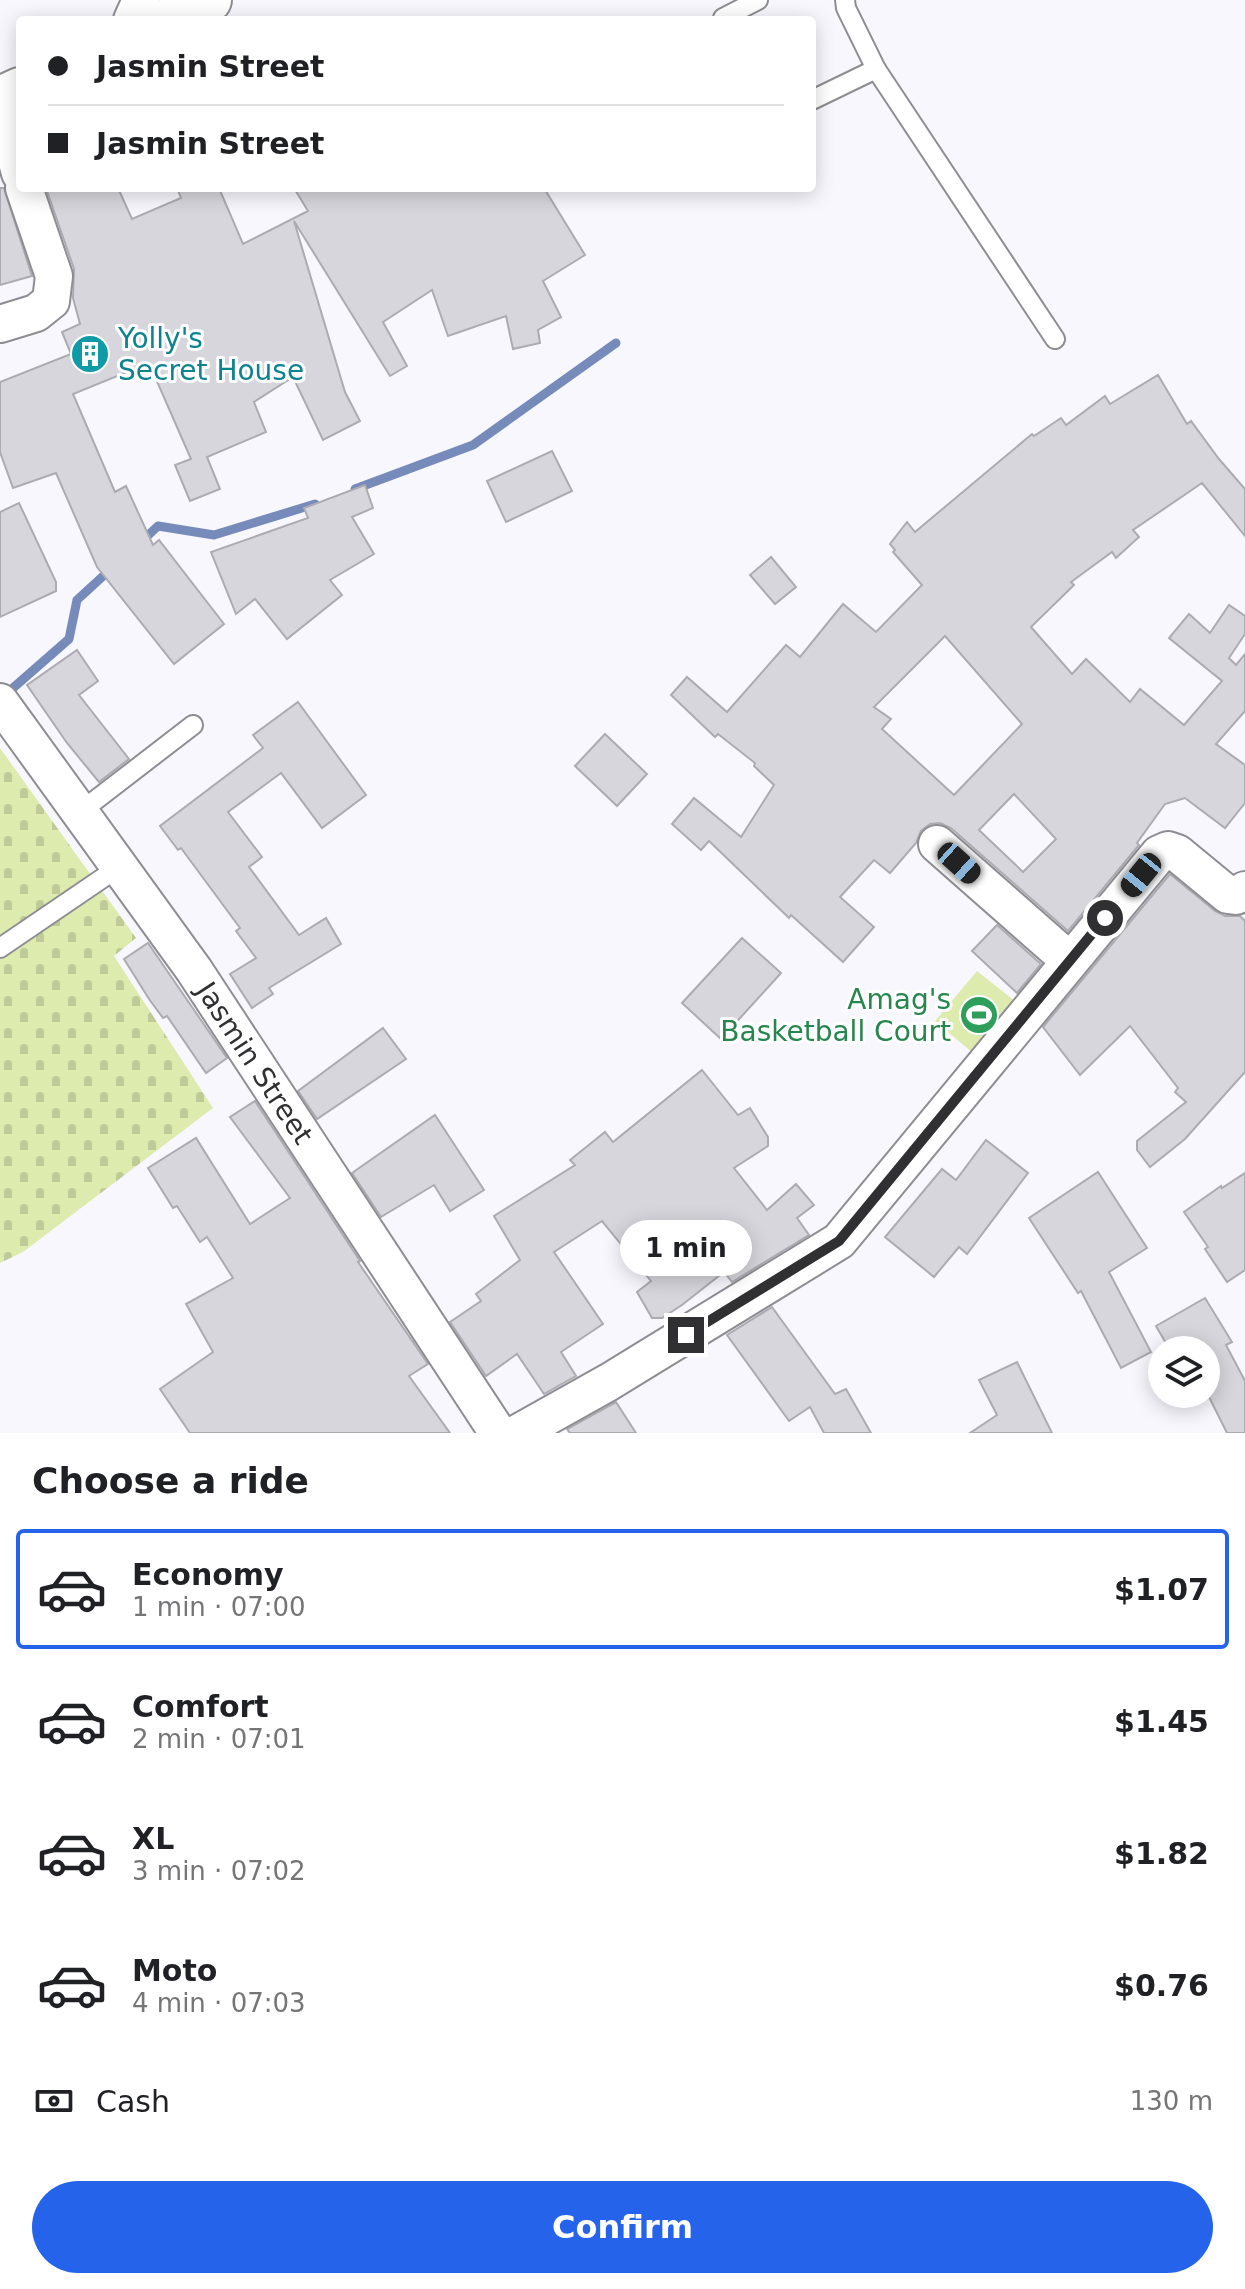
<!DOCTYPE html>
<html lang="en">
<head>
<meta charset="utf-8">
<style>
  body { margin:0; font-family:"DejaVu Sans",sans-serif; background:#f6f6f6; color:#202124; height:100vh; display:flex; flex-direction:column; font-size:30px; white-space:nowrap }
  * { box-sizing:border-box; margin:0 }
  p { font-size:26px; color:#757577 }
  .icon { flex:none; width:44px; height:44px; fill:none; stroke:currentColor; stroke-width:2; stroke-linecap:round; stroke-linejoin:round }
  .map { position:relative; height:1433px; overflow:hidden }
  .panel { display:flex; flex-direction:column; background:#fff; flex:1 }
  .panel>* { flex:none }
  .top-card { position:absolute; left:16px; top:16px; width:800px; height:176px; border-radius:8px; box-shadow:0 4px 20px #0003; display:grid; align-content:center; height:176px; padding:0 32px; background:#fff }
  .buttons { position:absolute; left:1148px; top:1336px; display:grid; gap:16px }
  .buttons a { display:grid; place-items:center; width:72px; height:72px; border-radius:50%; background:#fff; box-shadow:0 4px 20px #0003; font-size:40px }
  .end { position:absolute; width:36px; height:36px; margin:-18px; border:10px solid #302f32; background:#fff; box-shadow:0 0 0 4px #fff }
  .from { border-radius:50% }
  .bubble { position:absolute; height:56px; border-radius:28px; background:#fff; box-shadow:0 4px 20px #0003; font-size:26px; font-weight:600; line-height:56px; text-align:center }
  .car { position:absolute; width:24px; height:48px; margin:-24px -12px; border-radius:10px; box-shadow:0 0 6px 2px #0007; background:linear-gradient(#222 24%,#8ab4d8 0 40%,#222 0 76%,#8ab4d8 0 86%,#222 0) }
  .top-card b { display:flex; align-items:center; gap:28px; height:76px; font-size:30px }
  .top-card b+b { border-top:2px solid #e0e0e0 }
  .top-card i { width:20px; height:20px; background:#202124 }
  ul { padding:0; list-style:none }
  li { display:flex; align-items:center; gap:24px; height:120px; margin:0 16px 12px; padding:0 16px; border:4px solid transparent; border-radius:8px }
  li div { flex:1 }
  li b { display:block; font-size:30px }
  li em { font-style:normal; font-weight:600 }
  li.current { border-color:#2563eb }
  li>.icon { width:72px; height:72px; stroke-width:1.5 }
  h2 { padding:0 32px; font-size:36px; line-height:96px }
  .pay { display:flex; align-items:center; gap:20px; height:88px; padding:0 32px; font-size:30px }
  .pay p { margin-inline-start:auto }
  .button { display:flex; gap:16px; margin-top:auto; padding:16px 32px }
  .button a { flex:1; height:92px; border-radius:48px; background:#2563eb; color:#fff; font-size:32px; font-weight:600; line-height:92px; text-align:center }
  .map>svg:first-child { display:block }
  .cemetery { fill:url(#cemetery-stones) }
  .pitch { fill:#ddebaf }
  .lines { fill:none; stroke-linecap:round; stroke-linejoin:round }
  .stream { stroke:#768bba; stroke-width:9 }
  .building { fill:#d7d6dc; stroke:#adabb1; stroke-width:2; fill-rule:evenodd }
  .service-casing { stroke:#8e8d93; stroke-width:22 }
  .minor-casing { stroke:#8e8d93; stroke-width:40 }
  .secondary-casing { stroke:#8e8d93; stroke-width:48 }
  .service { stroke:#fff; stroke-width:18 }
  .minor { stroke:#fff; stroke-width:36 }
  .secondary { stroke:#fff; stroke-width:44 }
  .route { stroke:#302f32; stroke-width:10 }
  .labels { text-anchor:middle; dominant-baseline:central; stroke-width:6; stroke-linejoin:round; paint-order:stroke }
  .culture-label { font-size:28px; fill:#0d838f; stroke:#fff; text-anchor:start }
  .leisure-label { font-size:28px; fill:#27864d; stroke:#fff; text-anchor:end }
  .street-label { font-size:28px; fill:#302f32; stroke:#fff }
</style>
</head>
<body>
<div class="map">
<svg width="1245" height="1433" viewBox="0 0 1245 1433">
  <defs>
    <pattern id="cemetery-stones" width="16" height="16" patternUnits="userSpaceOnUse" patternTransform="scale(2)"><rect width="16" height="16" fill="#ddebaf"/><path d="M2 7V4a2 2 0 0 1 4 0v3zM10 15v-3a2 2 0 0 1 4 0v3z" fill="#beca97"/></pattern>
  </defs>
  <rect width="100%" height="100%" fill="#f8f7fe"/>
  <path class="cemetery" d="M0,748l136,190 -22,18 99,152 -190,144 -23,11z"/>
  <path class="pitch" d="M977,971l48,38 -45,50 -45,-38z"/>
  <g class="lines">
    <g class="stream">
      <path d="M355,489l118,-44 143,-102"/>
      <path d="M142,541l16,-15 56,9 101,-31"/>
      <path d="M5,695l64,-56 8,-39 36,-33"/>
    </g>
  </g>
  <g class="building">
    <path d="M0,188h4l28,88 -32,9z"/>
    <path d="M46,188h72l14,31 49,-21 -4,-10h42l24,56 65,-33 -14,-23h250l41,67 -42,26 18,36 -23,13 2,13 -27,6 -7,-33 -58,20 -16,-46 -49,32 24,44 -17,10 -96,-155 51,171 15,29 -37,19 -30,-63 -39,25 12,30 -59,25 13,32 -30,12 -15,-36 16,-6 -42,-96 -76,31 42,98 11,-6 27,59 6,-5 65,84 -50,40 -77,-97 -41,-94 -43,15 -13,-36v-70l71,-28 -9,-22 18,-8 -7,-26 1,-29z"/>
    <path d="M1158,375l29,49 4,-3 28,38 26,30v47l-43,-53 -69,47 6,7 -23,21 -4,-6 -41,30 3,3 -43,42 41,47 14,-15 44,43 10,-13 44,36 38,-44 -53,-43 20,-24 21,19 19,-28 16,11v18l-16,24 7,7 9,-11v57l-29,33 29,21v38l-20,25 -40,-30 -20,6 -28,39 2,2 -71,86 -117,-103 -11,-5 -10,1 -9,7 -5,12 -26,30 -16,-13 -34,37 34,30 -31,35 -52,-47 -2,3 -80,-77 -8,9 -29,-26 22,-26 47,39 33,-52 -20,-19 1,-3 -37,-29 -3,3 -44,-42 16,-18 40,35 59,-67 14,12 43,-53 33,28 46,-47 -29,-33 2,-2 -5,-6 17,-22 8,10 117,-98 2,2 27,-18 5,7 39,-29 5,8zM945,636l77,88 -68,71 -72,-66 9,-10 -17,-12zM1014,794l42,45 -33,33 -44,-42z"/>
    <path d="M552,451l20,40 -66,31 -19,-41z"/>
    <path d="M365,485l8,23 -21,9 22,37 -44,26 12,15 -55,44 -32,-40 -19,15 -25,-62 97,-34 -4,-10z"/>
    <path d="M19,503l37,79v9l-56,26v-105z"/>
    <path d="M771,557l25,30 -21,17 -25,-29z"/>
    <path d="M77,650l21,31 -19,14 50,64 -30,23 -32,-39 -40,-58z"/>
    <path d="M298,702l68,93 -44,33 -41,-55 -53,39 34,45 -13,10 50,68 27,-17 15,26 -72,44 4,6 -21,14 -22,-34 26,-16 -20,-27 4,-3 -59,-80 -3,2 -18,-24 103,-78 -10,-13z"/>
    <path d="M605,734l42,40 -30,32 -42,-40z"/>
    <path d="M1170,874l45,37 10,5h15l5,5v151l-60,67 -35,28 -13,-17v-9l49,-39 -11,-10 3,-4 -48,-62 -50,49 -37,-48z"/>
    <path d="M997,925l44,39 -24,29 -45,-42z"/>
    <path d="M742,938l39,35 -60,66 -39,-36z"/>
    <path d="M148,943l79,115 -21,15 -39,-57 -4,2 -14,-19 -25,-40z"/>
    <path d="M383,1028l23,31 -89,60 -19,-28z"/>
    <path d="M702,1070l36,45 12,-7 18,29v9l-34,22 33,42 29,-26 18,21 -17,13 12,17 -77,47 -8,-10 -42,33 -20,13h-10l-15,-26 14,-11 -49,-60 -48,31 49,72 -42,28 15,24 -32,18 -27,-40 -31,22 -36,-54 31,-21 -5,-7 44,-34 -26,-44 81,-51 -5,-5 35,-28 8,10z"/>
    <path d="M255,1101l105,160 -2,1 70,102 -19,12 41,57h-260l-30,-44 53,-37 -27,-48 47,-26 -26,-41 -7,5 -23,-36 -4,2 -25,-40 48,-30 54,86 40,-26 -60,-81z"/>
    <path d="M435,1115l49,75 -34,21 -16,-26 -53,32 -29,-44z"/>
    <path d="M986,1140l42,33 -61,81 -8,-7 -25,30 -49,-40 57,-68 14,11z"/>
    <path d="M1098,1172l49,76 -38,24 42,80 -30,16 -40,-77 -3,2 -49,-75z"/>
    <path d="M1245,1173v97l-18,12 -22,-33 3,-2 -24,-35 37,-26 1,2z"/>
    <path d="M1205,1298l27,44 -6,3 19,36v52h-18l-21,-42v-41h-36l-14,-24z"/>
    <path d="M772,1307l63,87 11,-5 25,44h-47l-14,-26 -21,14 -62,-86z"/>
    <path d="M1017,1362l35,71h-82l27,-18 -18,-35z"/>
    <path d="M616,1402l20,31h-66l-3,-4z"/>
  </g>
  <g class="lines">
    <defs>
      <g id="service">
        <path d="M845,0l1,8 30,61"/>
        <path d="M723,18l35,-18"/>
        <path d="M812,100l64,-31 179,270"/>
        <path d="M80,812l113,-87"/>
        <path d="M0,948l119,-81"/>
      </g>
      <g id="minor">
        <path d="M132,20l9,-20"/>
        <path d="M0,99l20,74"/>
        <path d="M0,324l36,-11 15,-12 3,-25 -30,-88"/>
        <path id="s1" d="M0,702l194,268 304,463"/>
        <path d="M937,844l133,117"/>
        <path d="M518,1433l91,-51 230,-141 320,-387 9,-4 9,3 51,42 8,1 9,-6"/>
      </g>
      <g id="secondary">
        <path d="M169,20l40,-20"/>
        <path d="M0,99l20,-9"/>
      </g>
    </defs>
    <use href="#service" class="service-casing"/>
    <use href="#minor" class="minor-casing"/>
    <use href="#secondary" class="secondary-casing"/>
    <use href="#service" class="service"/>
    <use href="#minor" class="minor"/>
    <use href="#secondary" class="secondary"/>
  </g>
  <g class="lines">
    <path class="route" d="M686,1335l153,-94 266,-323"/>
  </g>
  <defs>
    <symbol id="building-disc" viewBox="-11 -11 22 22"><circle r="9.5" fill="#0f9aa8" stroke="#fff"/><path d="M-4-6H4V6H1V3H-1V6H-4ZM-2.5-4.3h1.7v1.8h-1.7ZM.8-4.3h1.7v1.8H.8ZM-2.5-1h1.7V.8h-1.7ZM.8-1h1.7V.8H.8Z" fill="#fff"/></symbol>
    <symbol id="stadium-disc" viewBox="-11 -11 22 22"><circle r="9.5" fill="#2e9e5b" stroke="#fff"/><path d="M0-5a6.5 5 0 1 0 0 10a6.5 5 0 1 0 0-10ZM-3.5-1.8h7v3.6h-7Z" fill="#fff"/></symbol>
  </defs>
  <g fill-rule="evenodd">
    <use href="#building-disc" x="68" y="332" width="44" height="44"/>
    <use href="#stadium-disc" x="957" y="993" width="44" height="44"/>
  </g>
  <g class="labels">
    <g class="culture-label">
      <text x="118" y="338">Yolly's<tspan x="118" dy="32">Secret House</tspan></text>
    </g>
    <g class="leisure-label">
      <text x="951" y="999">Amag's<tspan x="951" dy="32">Basketball Court</tspan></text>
    </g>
    <g class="street-label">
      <text stroke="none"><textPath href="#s1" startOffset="442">Jasmin Street</textPath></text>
    </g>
  </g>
</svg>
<div class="buttons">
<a><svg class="icon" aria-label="layers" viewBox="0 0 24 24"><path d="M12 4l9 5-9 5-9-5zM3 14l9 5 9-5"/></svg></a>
</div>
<i class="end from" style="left:1105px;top:918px"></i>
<i class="end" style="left:686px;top:1335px"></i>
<div class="bubble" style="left:620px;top:1220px;width:132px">1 min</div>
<i class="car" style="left:959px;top:863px;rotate:132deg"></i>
<i class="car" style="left:1141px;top:875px;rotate:219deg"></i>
<div class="top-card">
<b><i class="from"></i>Jasmin Street</b>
<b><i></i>Jasmin Street</b>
</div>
</div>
<section class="panel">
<h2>Choose a ride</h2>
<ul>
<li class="current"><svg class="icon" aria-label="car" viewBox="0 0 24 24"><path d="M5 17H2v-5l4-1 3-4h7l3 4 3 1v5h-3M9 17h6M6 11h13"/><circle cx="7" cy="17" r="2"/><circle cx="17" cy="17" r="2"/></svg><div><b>Economy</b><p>1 min · 07:00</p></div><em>$1.07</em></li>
<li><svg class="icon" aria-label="car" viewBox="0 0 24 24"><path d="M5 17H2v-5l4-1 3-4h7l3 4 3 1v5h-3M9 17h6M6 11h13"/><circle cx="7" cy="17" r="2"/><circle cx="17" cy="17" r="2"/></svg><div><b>Comfort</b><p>2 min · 07:01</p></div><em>$1.45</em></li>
<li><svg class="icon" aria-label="car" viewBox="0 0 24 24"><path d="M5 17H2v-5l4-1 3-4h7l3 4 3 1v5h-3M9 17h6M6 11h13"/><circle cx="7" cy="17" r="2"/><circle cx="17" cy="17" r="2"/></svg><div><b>XL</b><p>3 min · 07:02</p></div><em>$1.82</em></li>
<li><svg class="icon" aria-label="car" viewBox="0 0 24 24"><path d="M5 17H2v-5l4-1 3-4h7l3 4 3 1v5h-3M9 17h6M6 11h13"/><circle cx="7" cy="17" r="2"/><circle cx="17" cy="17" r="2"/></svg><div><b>Moto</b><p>4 min · 07:03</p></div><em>$0.76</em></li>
</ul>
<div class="pay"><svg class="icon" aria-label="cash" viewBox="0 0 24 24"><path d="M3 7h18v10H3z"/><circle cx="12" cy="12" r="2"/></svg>Cash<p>130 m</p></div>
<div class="button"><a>Confirm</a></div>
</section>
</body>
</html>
